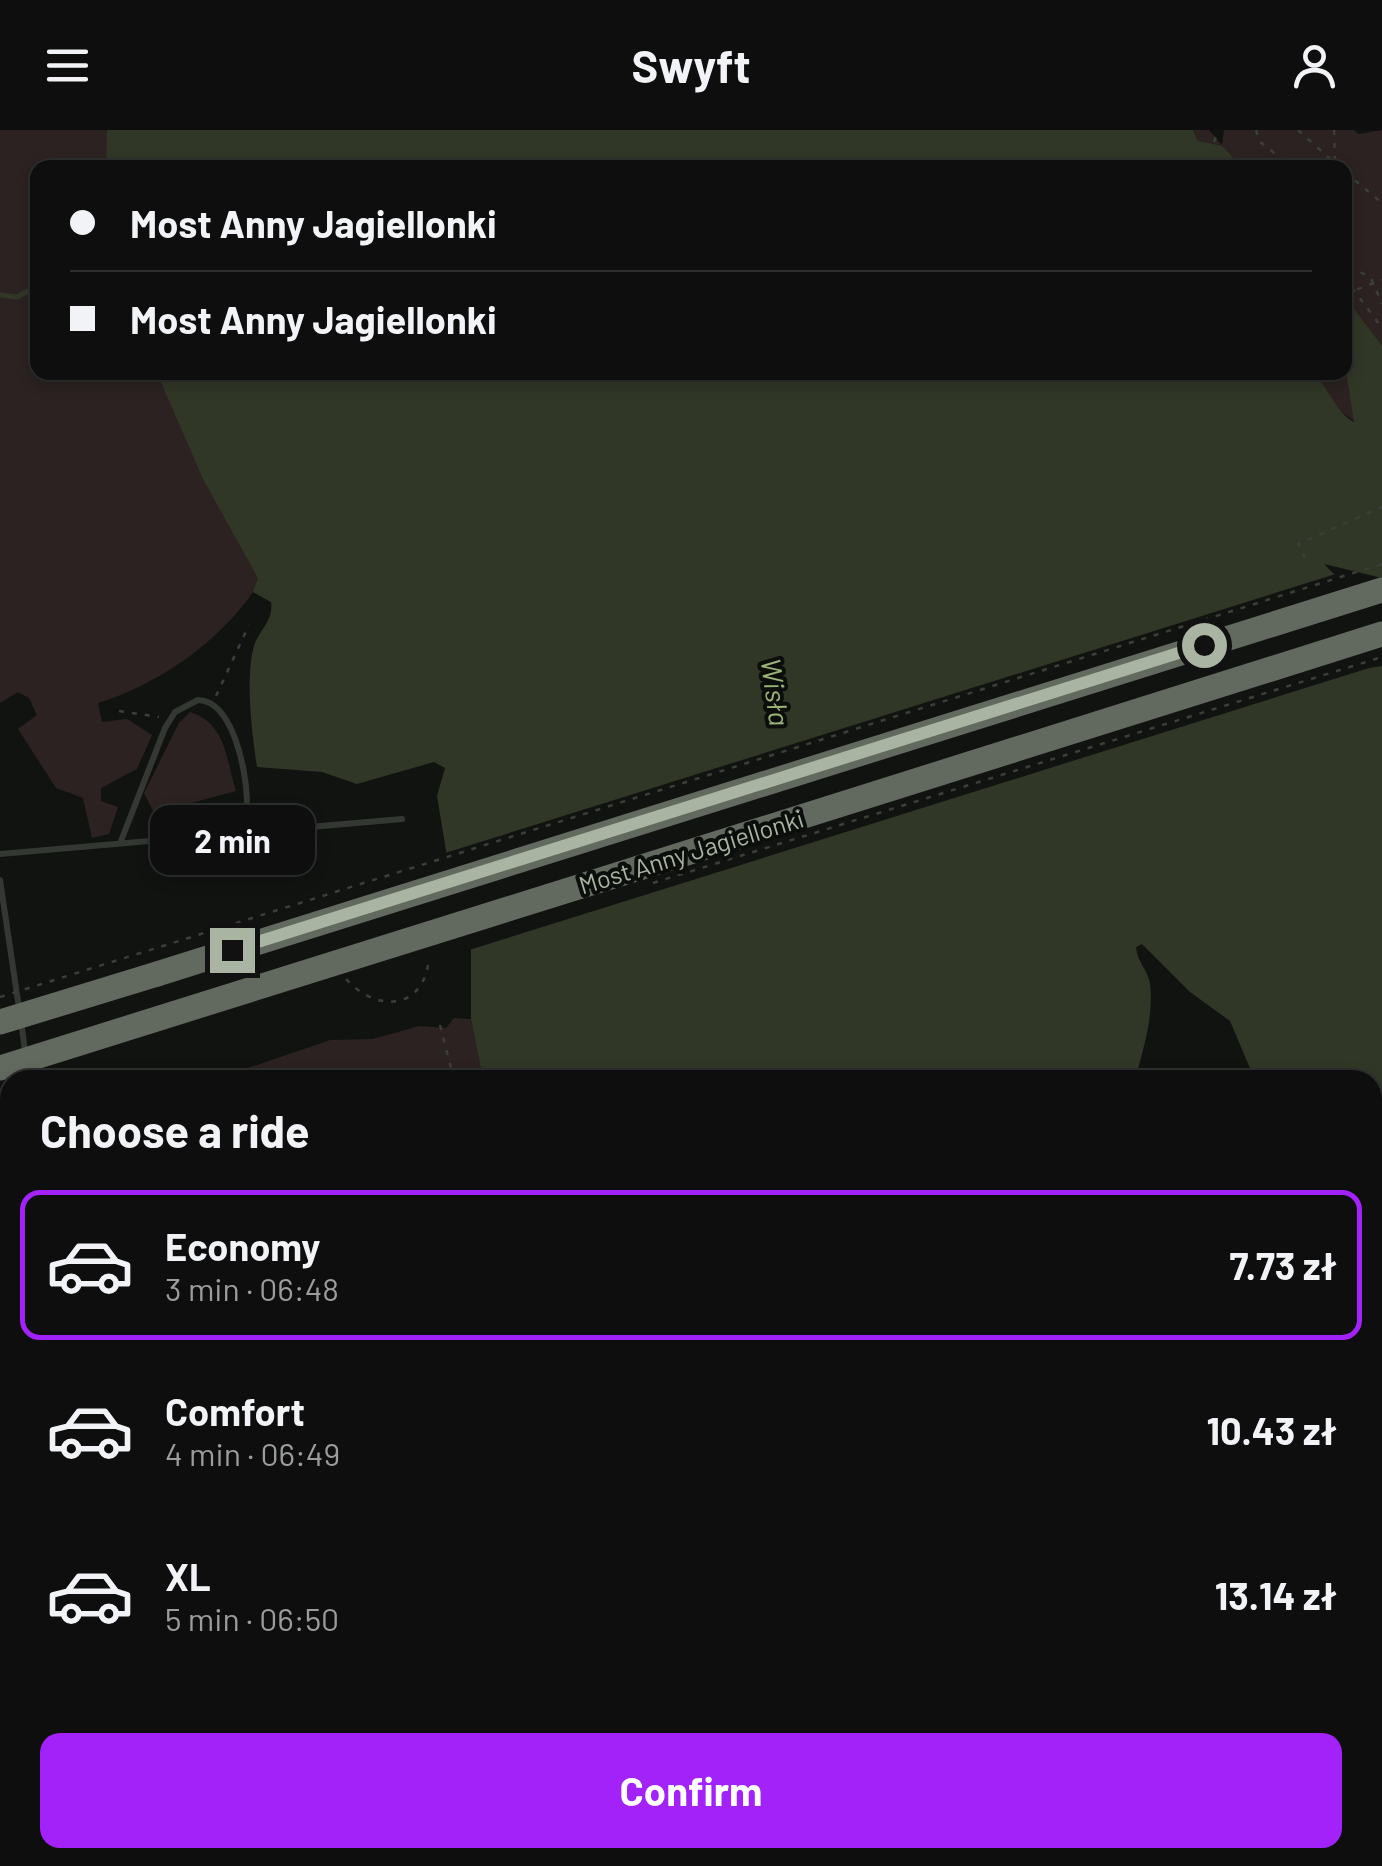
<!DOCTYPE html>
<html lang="en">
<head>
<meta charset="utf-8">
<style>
  body { margin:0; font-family:Barlow,sans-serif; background:#1b1c1b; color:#f1f3f6; height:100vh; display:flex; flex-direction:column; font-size:38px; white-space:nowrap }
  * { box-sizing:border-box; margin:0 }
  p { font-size:32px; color:#9a9c9d }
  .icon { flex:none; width:55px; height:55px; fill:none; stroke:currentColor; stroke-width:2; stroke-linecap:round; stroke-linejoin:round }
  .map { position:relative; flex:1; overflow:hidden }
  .drawer { position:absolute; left:0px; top:940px; width:1382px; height:798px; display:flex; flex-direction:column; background:#0d0e0d; border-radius:30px 30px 0 0; box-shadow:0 5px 15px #0003,0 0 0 2px #2d2e2e }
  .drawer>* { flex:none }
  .hud { position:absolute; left:30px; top:30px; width:1322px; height:220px; border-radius:20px; box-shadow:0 5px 15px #0003,0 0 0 2px #2d2e2e; display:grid; align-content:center; height:220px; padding:0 40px; background:#0d0e0d }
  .end { position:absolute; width:45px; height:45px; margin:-22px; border:12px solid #a9b4a2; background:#111; box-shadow:0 0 0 5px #111 }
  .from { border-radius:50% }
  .bubble { position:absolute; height:70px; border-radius:20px; background:#0d0e0d; box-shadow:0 5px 15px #0003,0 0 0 2px #2d2e2e; font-size:32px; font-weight:700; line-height:70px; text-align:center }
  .hud b { display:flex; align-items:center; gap:35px; height:95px; font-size:38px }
  .hud b+b { border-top:2px solid #2d2e2e }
  .hud i { width:25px; height:25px; background:#f1f3f6 }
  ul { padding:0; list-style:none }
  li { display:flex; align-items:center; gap:30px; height:150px; margin:0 20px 15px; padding:0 20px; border:5px solid transparent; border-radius:20px }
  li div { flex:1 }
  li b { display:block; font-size:38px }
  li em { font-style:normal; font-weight:700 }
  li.selected { border-color:#a422fa }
  li>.icon { width:90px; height:90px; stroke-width:1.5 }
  h2 { padding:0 40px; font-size:45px; line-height:120px }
  .primary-button { display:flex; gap:20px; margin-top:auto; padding:20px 40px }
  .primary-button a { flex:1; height:115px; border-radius:20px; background:#a422fa; color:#fff; font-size:40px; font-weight:700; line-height:115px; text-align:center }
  header { display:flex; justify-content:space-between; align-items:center; height:130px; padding:0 40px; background:#0d0e0d; font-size:45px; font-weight:700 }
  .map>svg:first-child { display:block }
  .green { fill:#2b2221 }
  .water { fill:#313727 }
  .pier { fill:#111311 }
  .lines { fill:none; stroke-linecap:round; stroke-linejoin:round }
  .stream { stroke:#313727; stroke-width:5 }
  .path { stroke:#3b3f38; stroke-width:2.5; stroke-dasharray:5 8; stroke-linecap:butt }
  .lane { stroke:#333832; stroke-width:6 }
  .highway { stroke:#62695e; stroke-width:25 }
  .rail-casing { stroke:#4a4f47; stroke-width:9 }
  .rail { stroke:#0c0e0c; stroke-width:5; stroke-dasharray:15; stroke-linecap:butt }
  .path-bridge { stroke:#3b3f38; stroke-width:2.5; stroke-dasharray:5 8; stroke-linecap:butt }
  .highway-bridge { stroke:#62695e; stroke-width:25 }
  .route { stroke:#a9b4a2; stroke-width:12 }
  .labels { text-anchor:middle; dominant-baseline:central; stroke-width:8; stroke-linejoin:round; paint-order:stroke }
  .street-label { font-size:25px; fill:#a9b4a2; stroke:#0c0e0c }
  .water-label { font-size:28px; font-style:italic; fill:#9ab276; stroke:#0c0e0c }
</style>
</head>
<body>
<header><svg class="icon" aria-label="menu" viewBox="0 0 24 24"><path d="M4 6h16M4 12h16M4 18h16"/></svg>Swyft<svg class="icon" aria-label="person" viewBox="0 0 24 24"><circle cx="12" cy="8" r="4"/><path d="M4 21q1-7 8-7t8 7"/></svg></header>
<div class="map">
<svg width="1382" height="1736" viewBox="0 0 1382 1736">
  <rect width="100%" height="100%" fill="#111311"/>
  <g class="green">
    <path d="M0,0h146l11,37 -119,1v204l179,1 54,229 -18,-10c-35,51 -96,93 -155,111l4,19 25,-3 25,16 -15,34 -36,19v13l17,6 -9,27 -17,4 -9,-40 -27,-10 -38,-59 19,-14 -8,-17 -11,-6 -18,11z"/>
    <path d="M1193,0h16l13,15 2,-15h130l4,4 24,-4v311l-95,-68 58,-1v-204h-210l63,-27z"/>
    <path d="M190,582c36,11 36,47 46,79l-82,22 -10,-20 35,-70z"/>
    <path d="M454,888l17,1 12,61h-270l117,-40 43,-1 46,-13 27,2z"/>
    <path d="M1372,1176l10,3v356l-10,-8z"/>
    <path d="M0,1419l10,6v303h179l2,8h-191z"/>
    <path d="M456,1728h349l5,8h-347z"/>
  </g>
  <g class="water">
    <path d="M107,0h1086l5,11 24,5 20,21 -1136,1z"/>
    <path d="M1345,167l37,49v232l-58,-14 11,11 34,93 13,-2v522l-9,-6 -1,-102h-117l-25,-59 -40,-29 -48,-48 -6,3c1,15 12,23 14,37 4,32 -7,66 -15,96h-652l-12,-61v-68l-16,-46 -18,-109 8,-28 -11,-6 -77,22 -35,-12 -65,-5c-5,-32 -12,-90 -3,-121 5,-16 20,-26 17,-44l-18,-10 5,-14 -55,-99 -46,-106 1155,-1c17,15 23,40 42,50l-8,-52z"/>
    <path d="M1373,1602l9,1v133h-572l-5,-8h567z"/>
  </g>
  <path class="pier" d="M1339,443l34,90 9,-2v3l-916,287 -16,-44 -8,-53z"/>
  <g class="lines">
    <path class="stream" d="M0,165l17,2 21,-11"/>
    <g class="path">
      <path d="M1256,0l3,11 34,27"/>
      <path d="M1298,0l42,38"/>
      <path d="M1334,0l1,33"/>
      <path d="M1214,12l4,-12"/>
      <path d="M1345,42l37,31"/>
      <path d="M1345,133l5,22 32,43"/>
      <path d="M1349,136l22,12 11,26"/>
      <path d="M1345,164l37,-14"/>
      <path d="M1305,428l-7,-14 84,-37"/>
      <path d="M216,566l33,-71"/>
      <path d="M119,581l40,6"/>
      <path d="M346,849c32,35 79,31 83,-22"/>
      <path d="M440,895l14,55"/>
      <path d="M0,961l9,-3"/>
      <path d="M0,1223l10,12"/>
      <path d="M0,1316l6,10"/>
      <path d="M239,1728l2,8"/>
      <path d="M328,1728l4,8"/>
      <path d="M450,1728l8,8"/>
    </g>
    <g class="lane">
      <path d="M121,711l44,-113 10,-16 23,-12c35,1 48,70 49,100 0,10 -6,22 -9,31"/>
      <path d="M0,724l402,-35"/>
      <path d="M0,750l19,128"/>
      <path d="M21,890l4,32"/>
      <path d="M26,935l2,15"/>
      <path d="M0,1172l10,5"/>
    </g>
    <g class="highway">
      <path d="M639,738l743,-234"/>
      <path d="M157,844l1225,-384"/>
    </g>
    <defs>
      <g id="rail">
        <path d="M0,1410l10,6"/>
        <path d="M198,1728l1,8"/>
      </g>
    </defs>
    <use href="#rail" class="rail-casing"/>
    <use href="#rail" class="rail"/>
    <g class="path-bridge">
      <path d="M653,753l729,-226"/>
      <path d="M0,867l1382,-433"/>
    </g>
    <g class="highway-bridge">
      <path d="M0,892l157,-48"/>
      <path d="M0,938l639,-200"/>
    </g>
  </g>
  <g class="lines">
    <path class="route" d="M232,820l972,-305"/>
  </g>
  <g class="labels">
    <g class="street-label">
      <text transform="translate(691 721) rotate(-17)">Most Anny Jagiellonki</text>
    </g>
    <g class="water-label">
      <text transform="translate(776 562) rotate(82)">Wisła</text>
    </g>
  </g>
</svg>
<i class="end from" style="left:1204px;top:515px"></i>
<i class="end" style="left:232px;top:820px"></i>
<div class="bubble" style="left:150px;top:675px;width:165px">2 min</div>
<div class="hud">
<b><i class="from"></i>Most Anny Jagiellonki</b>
<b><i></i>Most Anny Jagiellonki</b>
</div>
<section class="drawer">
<h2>Choose a ride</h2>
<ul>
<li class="selected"><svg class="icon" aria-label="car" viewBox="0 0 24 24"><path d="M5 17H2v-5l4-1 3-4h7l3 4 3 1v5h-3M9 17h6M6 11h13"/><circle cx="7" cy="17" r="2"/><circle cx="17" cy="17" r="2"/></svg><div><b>Economy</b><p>3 min · 06:48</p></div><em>7.73 zł</em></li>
<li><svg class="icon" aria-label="car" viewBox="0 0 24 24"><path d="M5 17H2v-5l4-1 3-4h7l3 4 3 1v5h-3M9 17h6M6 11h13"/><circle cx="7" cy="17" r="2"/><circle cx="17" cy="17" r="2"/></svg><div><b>Comfort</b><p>4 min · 06:49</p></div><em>10.43 zł</em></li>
<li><svg class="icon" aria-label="car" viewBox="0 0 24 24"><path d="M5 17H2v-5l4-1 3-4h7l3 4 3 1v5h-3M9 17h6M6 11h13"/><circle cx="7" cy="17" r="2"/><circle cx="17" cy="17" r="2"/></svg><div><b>XL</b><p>5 min · 06:50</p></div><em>13.14 zł</em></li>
</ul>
<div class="primary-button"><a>Confirm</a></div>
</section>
</div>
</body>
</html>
